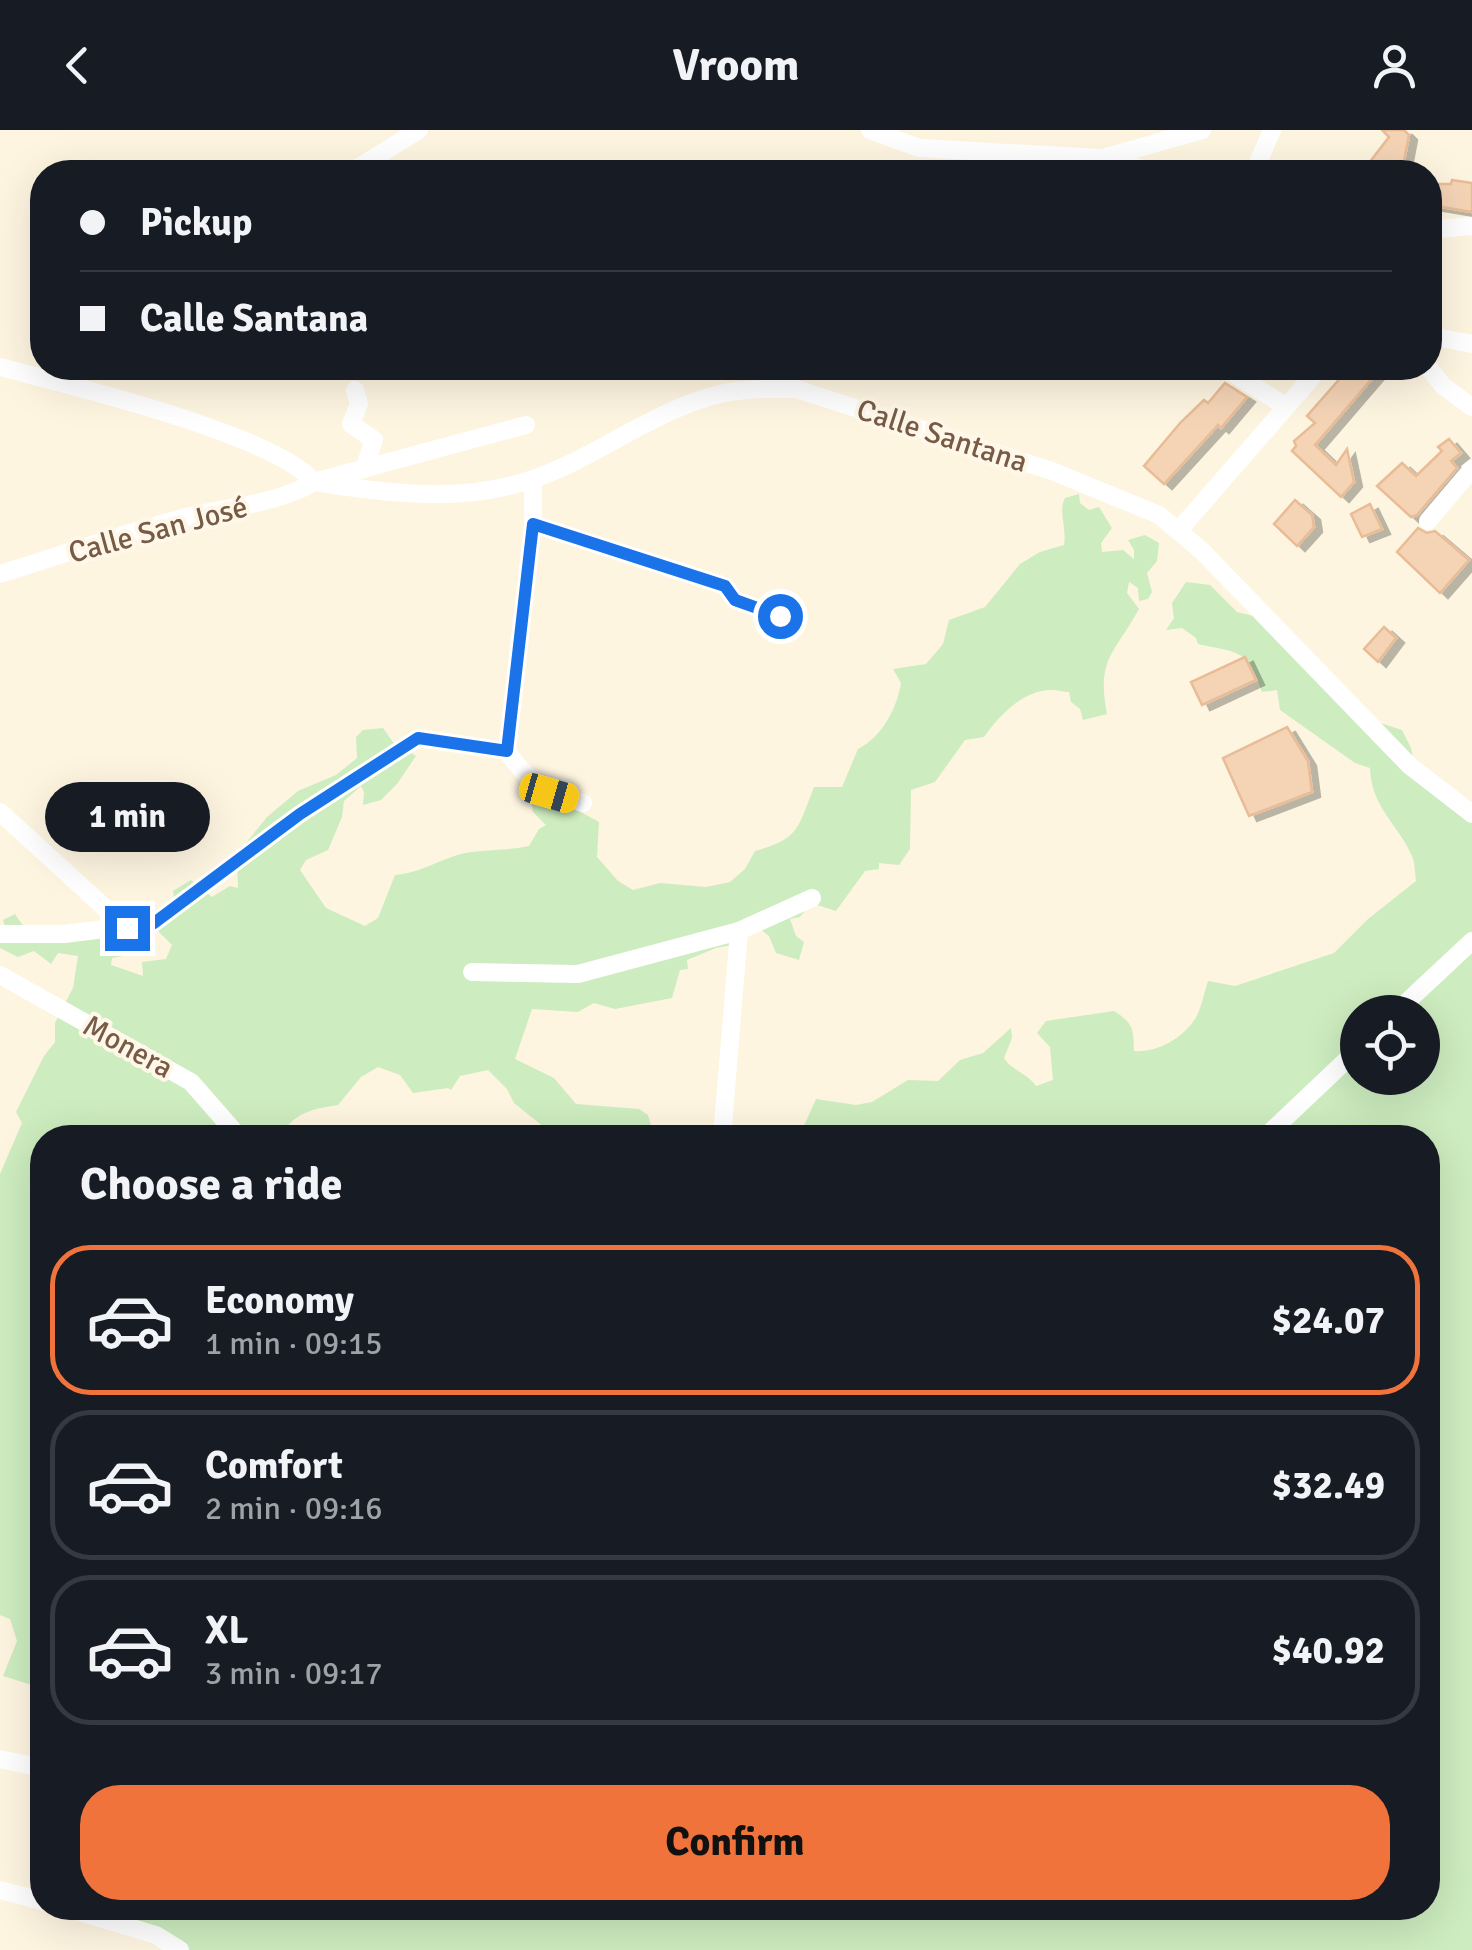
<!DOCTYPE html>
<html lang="en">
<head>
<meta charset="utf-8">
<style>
  body { margin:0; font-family:Signika,sans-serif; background:#20242c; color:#f1f3f6; height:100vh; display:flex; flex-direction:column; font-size:38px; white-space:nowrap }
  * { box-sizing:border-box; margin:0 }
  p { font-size:32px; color:#9ea1a6 }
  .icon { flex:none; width:55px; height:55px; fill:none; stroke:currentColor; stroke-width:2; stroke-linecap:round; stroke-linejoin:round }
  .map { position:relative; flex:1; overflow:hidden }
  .sheet { position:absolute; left:30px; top:995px; width:1410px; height:795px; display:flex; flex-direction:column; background:#171b24; border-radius:40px; box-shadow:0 10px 40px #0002 }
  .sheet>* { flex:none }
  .banner { position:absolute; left:30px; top:30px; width:1412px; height:220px; border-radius:40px; box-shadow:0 10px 40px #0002; display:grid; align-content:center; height:220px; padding:0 50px; background:#171b24 }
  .buttons { position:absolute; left:1340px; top:865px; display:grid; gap:20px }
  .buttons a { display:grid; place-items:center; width:100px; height:100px; border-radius:50%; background:#171b24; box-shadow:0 10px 40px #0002; font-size:50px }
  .end { position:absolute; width:45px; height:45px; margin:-22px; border:12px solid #1a73e8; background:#fff; box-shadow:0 0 0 5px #fff }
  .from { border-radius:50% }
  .bubble { position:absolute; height:70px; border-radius:35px; background:#171b24; box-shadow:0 10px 40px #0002; font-size:32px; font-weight:700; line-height:70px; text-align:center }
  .car { position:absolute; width:30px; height:60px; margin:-30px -15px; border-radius:12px; box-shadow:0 0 8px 2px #0007; background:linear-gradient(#f5c518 24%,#345 0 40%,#f5c518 0 76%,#345 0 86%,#f5c518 0) }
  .banner b { display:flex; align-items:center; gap:35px; height:95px; font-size:38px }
  .banner b+b { border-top:2px solid #363941 }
  .banner i { width:25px; height:25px; background:#f1f3f6 }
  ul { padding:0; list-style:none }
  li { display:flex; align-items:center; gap:30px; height:150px; margin:0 20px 15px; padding:0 30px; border:5px solid #363941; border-radius:40px }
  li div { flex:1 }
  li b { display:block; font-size:38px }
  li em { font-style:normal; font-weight:700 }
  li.active { border-color:#f1733c }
  li>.icon { width:90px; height:90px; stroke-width:1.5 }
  h2 { padding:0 50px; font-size:45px; line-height:120px }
  .button { display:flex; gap:20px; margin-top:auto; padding:20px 50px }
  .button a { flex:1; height:115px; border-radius:40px; background:#f1733c; color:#111; font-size:40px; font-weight:700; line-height:115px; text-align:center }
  header { display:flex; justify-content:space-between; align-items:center; height:130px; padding:0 50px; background:#171b24; font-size:45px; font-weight:700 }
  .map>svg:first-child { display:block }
  .green { fill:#cdecbf; fill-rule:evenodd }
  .building { fill:#f5d4b6; stroke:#e9bc96; stroke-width:2.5; filter:url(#shadow) }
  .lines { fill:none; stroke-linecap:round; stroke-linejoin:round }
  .street { stroke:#fff; stroke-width:18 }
  .route { stroke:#1a73e8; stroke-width:12 }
  .labels { text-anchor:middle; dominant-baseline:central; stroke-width:8; stroke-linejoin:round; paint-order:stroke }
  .street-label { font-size:30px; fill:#775b46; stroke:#fff8e9 }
</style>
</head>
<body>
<header><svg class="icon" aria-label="back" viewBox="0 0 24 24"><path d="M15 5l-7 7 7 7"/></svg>Vroom<svg class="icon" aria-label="person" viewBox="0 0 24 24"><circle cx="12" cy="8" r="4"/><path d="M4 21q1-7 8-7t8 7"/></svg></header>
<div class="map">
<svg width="1472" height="1820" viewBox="0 0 1472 1820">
  <defs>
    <filter id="shadow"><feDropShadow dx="8" dy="5" stdDeviation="0" flood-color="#0004"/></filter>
  </defs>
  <rect width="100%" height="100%" fill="#fef5e1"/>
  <g class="green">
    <path d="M1079,364l1,9 9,7 10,-3 13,21 -11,15 1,9 21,-2 11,9v-9l-6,-10 17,-5 14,8 -2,18 -10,12 5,19 -4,7 -9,2 -1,-13 -9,-6 -2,11 12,16c-24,44 -43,49 -32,105l-24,6 -3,-11 -9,-7 -2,-10c-6,0 -11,-2 -17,-2 -28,-1 -53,26 -68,47l-19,3 -30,42 -24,8 -1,59 -11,16 -20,-2v6l-14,2 -29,40 -25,-8 -11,14 -10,2 6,17 8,6 -5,18 -23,-7 -7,-17 -9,-7 -12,5 -6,9 -26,5 -29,12 1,9 -8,1 -8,28 -57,11 -21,-6 -16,9 -46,-3 -17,50 39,19 22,26 63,5 9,6 6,22h-104l-5,-9 -31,-25 -7,-14 -19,-19 -28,6 -9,14 -3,-2 -35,5 -13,-18 -22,-8 -17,10 -23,28c-27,4 -44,8 -59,32l-237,1v531l-10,16 -29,-9 14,-35 -7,-22 -10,-4v-441l22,-51 -6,-11 28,-56 11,-14v-19l18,-35 5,-32 -20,-3 -7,11 -17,-13 -16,6 -18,-9v-21l5,-1 -2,-6 12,-6 9,13 49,-2 28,14 21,3 1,14 -11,2 -1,7 32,11 -1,-14 24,-3 6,-14 -14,-14 7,-9 -2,-10 11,-15 -1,-6 18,-11 21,17 18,-11 8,2 -1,-24 5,-16 25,-31 31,-26 38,-16 21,-17 -1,-21 7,-7 20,-2 10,14 23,14 -19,28 -16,16 -18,5 1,-13 -3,-6 -17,15 -2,16 -14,33 -22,10 -6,10 26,38 39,18 13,-8 17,-43c26,-2 45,-16 70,-22 20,-4 42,-2 64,-7l10,-17 7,-4 -13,-13 -3,-15 5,-6 13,3 51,28 -2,35 21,24 15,9 27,-7 46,4 24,-5 15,-13 10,-18c45,-12 43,-24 59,-64h28l16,-38c24,-12 39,-41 43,-66l-8,-14 33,-5 17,-20 6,-24 36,-13 35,-43 20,-12 24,-7c3,-15 -6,-35 1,-47z"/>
    <path d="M1186,452l24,3 27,27 24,6 107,101 34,11 9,18 3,14 58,54v1134h-1289l-25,-6 -27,-32 -11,-4h1308v-770l-629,-1 17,-38 40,6 16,-3 36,-22 30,1 22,-21 23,-7 28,-25 1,10 -8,20c7,12 23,15 32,28l17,-6 -3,-33 -13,-14 9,-12 68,-10c19,12 20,18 20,40 23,2 49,-13 61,-32 7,-11 9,-27 13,-38l27,5 99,-33 34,-34 48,-38c-1,-8 -1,-18 -4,-25 -14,-32 -41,-49 -42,-88l-15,-5 -75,-53 -3,-20 -15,2c-14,-43 -23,-39 -64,-48l-2,-6 -14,-10 -16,2 8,-12 -2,-15zM1358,882h64v66h-64z"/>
  </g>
  <g class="building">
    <path d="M1382,0h22l5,5 -7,37h-40l27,-35z"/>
    <path d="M1452,50l20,3v29l-42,-7v-21h21z"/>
    <path d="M1332,238h36l8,6 -61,71 21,20 11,-16 7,33 -13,15 -49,-46 4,-5 -2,-5 21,-18 -8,-7 36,-41z"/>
    <path d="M1225,253l22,14 -26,31 -3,-3 -54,59 -20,-18 37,-44 23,-22 4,3z"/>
    <path d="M1449,309l12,14 -10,8 6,7 -40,47 -6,2 -34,-31 25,-23 14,13 26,-25 -4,-4z"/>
    <path d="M1295,370l17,15 2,12 -17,19 -23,-22z"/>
    <path d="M1370,374l12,25 -20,8 -11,-23z"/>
    <path d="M1418,398l9,5 8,-2 34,29 -29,33 -43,-41z"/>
    <path d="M1384,497l12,11 -18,24 -14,-13z"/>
    <path d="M1245,527l11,23 -54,25 -11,-23z"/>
    <path d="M1287,597l21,34 4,31 -63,24 -26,-58z"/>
  </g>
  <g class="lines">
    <g class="street">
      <path d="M870,0l49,18 183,10 52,14"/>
      <path d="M1103,28l99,-28"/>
      <path d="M351,42l68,-42"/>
      <path d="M1254,42l18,-42"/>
      <path d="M1430,100l42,-4"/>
      <path d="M1430,206l42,8"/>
      <path d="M0,237c68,18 274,67 314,115 73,11 147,22 219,-3 65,-22 120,-69 187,-85 25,-6 51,-5 76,-5l256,82 107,44 43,36 208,215 62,48"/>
      <path d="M1225,238l60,38"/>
      <path d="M1429,238l14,18 29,21"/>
      <path d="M355,260l4,14 -8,20 23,16 -10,29"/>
      <path d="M533,349v45l-26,227c22,33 39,41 76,52"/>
      <path d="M1428,391l44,-52"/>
      <path d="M533,394l192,62 10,14 44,16"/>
      <path d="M1179,400l141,-162"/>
      <path d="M0,444c62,-19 124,-41 187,-57 42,-11 88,-12 127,-35l212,-57"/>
      <path d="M0,682l127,116"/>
      <path d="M0,804h64l90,-11 146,-109 118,-76 89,13"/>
      <path d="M472,842l106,2 161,-43 73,-33"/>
      <path d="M0,845l191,107 49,56"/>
      <path d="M1396,882l76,-71"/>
      <path d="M722,1008l17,-207"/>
      <path d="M1264,1008l94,-89"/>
      <path d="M0,1629l42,9"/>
      <path d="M0,1760l42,11"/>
      <path d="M66,1778l90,27 24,15"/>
    </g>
  </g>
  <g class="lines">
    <path class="route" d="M127,798l27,-5 146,-109 118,-76 89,13 26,-227 192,62 10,14 45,16"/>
  </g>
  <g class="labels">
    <g class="street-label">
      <text transform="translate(942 306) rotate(18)">Calle Santana</text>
      <text transform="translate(158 400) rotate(-15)">Calle San José</text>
      <text transform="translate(128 917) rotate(29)">Monera</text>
    </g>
  </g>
</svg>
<div class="buttons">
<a><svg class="icon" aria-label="locate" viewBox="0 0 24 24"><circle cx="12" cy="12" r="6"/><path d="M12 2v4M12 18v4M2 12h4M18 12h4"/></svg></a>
</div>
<i class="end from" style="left:780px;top:486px"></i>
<i class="end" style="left:127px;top:798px"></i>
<div class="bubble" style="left:45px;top:652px;width:165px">1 min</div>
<i class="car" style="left:549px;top:663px;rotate:106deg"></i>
<div class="banner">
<b><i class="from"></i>Pickup</b>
<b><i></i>Calle Santana</b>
</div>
<section class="sheet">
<h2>Choose a ride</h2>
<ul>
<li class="active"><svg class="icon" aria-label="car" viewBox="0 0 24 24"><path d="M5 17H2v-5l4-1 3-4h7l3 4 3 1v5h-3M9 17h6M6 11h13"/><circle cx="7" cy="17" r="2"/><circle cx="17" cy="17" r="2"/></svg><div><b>Economy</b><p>1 min · 09:15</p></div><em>$24.07</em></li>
<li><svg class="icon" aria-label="car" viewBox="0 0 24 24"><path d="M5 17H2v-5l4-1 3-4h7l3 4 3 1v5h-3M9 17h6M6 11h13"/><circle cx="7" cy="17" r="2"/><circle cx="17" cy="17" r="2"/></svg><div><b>Comfort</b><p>2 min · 09:16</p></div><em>$32.49</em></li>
<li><svg class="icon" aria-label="car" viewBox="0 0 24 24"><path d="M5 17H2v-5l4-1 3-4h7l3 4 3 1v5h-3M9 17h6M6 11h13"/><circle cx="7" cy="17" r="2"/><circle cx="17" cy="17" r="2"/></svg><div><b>XL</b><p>3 min · 09:17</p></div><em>$40.92</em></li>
</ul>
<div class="button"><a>Confirm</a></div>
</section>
</div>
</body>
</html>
